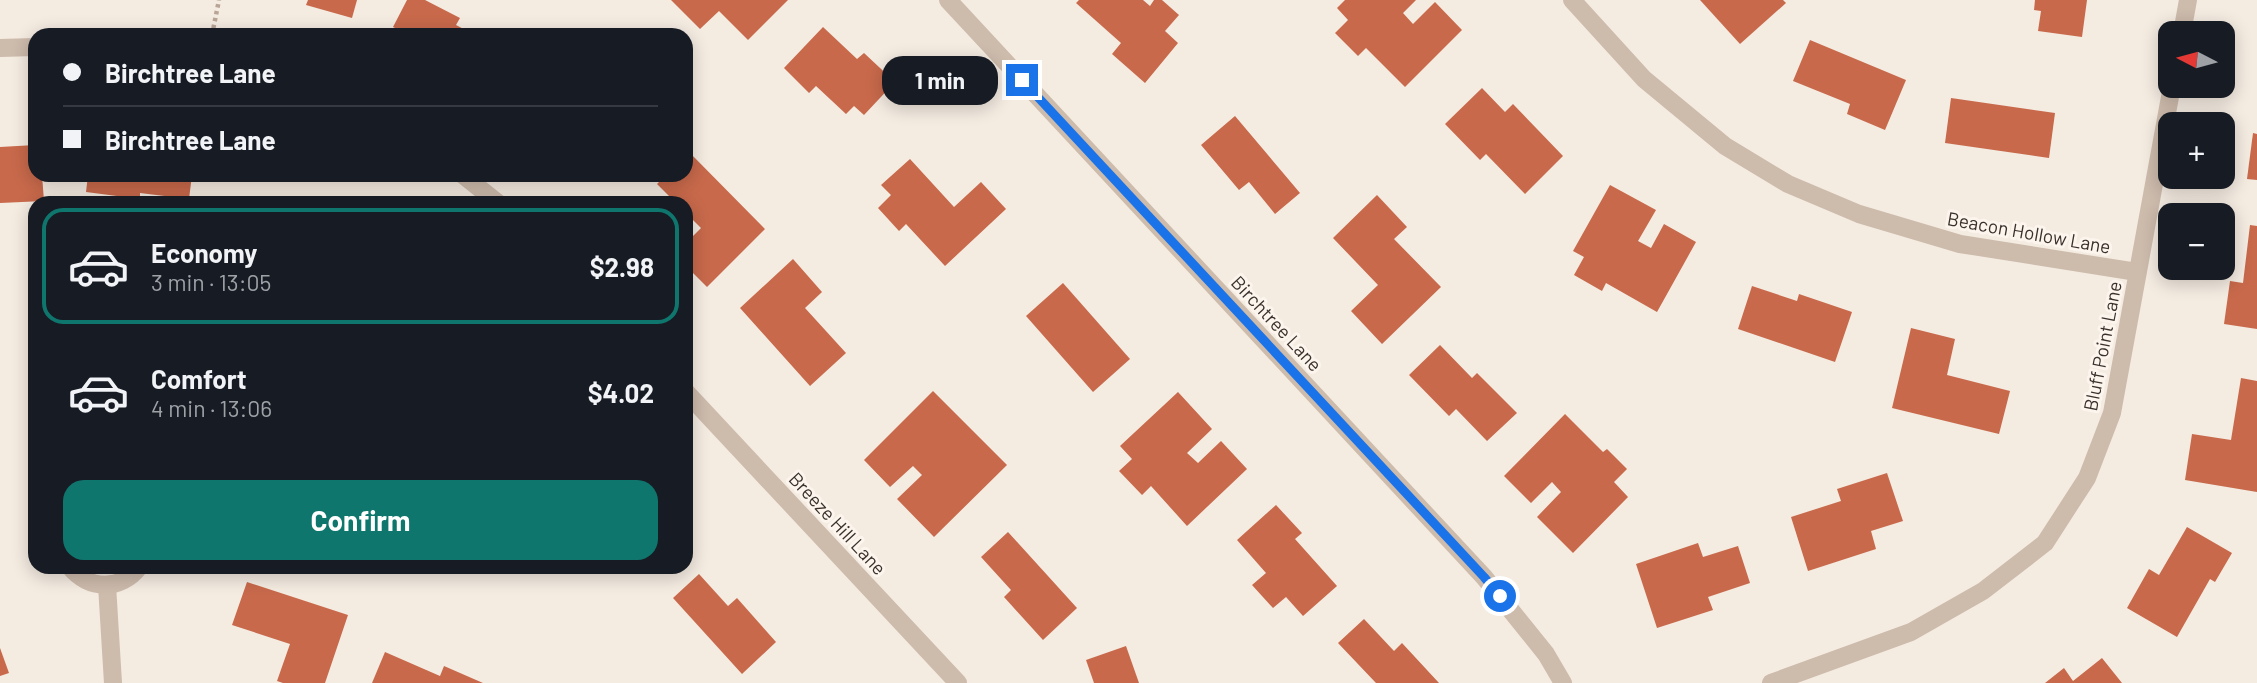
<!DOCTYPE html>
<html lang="en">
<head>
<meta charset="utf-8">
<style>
  body { margin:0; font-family:Barlow,sans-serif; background:#242831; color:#f1f3f6; height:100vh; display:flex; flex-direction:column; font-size:26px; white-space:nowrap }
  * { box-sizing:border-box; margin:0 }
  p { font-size:23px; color:#9ea1a6 }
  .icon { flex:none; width:38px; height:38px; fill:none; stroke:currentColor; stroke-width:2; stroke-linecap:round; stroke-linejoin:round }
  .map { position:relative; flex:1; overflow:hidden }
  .panel { position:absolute; left:28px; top:196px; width:665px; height:378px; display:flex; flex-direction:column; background:#171b24; border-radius:21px; box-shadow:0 4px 18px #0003 }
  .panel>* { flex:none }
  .banner { position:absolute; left:28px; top:28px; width:665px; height:154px; border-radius:21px; box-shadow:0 4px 18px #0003; display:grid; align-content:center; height:154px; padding:0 35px; background:#171b24 }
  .needle { width:46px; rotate:276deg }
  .fabs { position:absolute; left:2158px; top:21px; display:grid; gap:14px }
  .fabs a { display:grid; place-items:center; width:77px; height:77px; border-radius:14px; background:#171b24; box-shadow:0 4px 18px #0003; font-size:35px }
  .end { position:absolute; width:32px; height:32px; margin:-16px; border:9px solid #1a73e8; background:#fff; box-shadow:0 0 0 4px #fff }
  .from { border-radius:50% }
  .bubble { position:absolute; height:49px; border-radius:21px; background:#171b24; box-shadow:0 4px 18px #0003; font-size:23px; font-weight:700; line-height:49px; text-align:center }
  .banner b { display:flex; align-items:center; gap:24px; height:66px; font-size:26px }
  .banner b+b { border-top:2px solid #363941 }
  .banner i { width:18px; height:18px; background:#f1f3f6 }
  ul { padding:12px 0 0; list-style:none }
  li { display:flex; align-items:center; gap:21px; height:116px; margin:0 14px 10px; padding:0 21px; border:4px solid transparent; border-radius:21px }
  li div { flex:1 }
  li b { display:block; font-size:26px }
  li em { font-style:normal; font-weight:700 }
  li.on { border-color:#0f766e }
  li>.icon { width:63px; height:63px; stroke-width:1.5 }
  .action { display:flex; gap:14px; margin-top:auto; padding:14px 35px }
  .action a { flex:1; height:80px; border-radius:21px; background:#0f766e; color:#fff; font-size:28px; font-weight:700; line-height:80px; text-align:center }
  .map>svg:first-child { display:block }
  .building { fill:#c8694b }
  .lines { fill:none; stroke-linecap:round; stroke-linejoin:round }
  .path { stroke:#b9a596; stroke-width:4.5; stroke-dasharray:3.5 3.5; stroke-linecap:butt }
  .minor { stroke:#cdbbac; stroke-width:18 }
  .route { stroke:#1a73e8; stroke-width:9 }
  .labels { text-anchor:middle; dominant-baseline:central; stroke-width:6; stroke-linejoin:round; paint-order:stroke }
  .street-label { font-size:19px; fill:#3b302b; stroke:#fbf5ee }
</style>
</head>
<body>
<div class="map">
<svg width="2257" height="683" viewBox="0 0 2257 683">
  <rect width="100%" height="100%" fill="#f4ebe1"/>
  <g class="building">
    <path d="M308,0h49l-5,18 -46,-13z"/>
    <path d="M407,0h18l35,18 -4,7 19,10h-66l-16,-8z"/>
    <path d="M671,0h117l-40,40 -29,-29 -19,18z"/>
    <path d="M1079,0h64l7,6 4,-6h8l17,15 -14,16 13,12 -33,40 -33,-29 9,-11 -45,-40z"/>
    <path d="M1345,0h71l-13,13 10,11 22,-22 27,28 -57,57 -39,-39 -8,8 -23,-23 13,-13 -11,-12z"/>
    <path d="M1700,0h83l3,3 -46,41z"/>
    <path d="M2035,0h52l-5,37 -44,-6 3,-20 -7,-1z"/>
    <path d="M823,27l34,32 7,-6 31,29 -31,33 -10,-9 -8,8 -30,-28 -7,7 -25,-25z"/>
    <path d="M1810,40l96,40 -21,50 -38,-16 3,-10 -57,-23z"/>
    <path d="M1482,88l23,24 8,-8 50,52 -38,38 -39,-40 -6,6 -35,-36z"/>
    <path d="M1951,98l104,15 -6,45 -104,-15z"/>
    <path d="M1235,116l65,77 -25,21 -26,-32 -10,8 -38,-45z"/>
    <path d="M2253,133l4,1v46l-10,-1z"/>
    <path d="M35,145v30h7l2,26 -44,2v-56z"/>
    <path d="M689,152l76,77 -58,58 -21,-21v-23l15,-15 -15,-15v-10h-10l-19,-19 9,-9h20v-20z"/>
    <path d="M910,159l44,48 27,-25 25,27 -61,57 -39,-42 -7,7 -21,-23 13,-13 -10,-10z"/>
    <path d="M88,175h104l-3,24 -49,-6v6l-54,-7z"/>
    <path d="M1610,185l46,25 -18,31 13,7 13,-24 32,18 -39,70 -51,-29 -4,8 -28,-16 10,-18 -11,-6z"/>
    <path d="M1377,195l30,32 -13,12 47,48 -59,57 -31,-33 27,-26 -45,-47z"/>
    <path d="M2250,225l7,1v103l-33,-5 6,-43 13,2z"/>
    <path d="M793,259l29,33 -17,16 41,45 -36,33 -70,-78z"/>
    <path d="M1063,283l67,76 -37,33 -67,-76z"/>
    <path d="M1752,286l45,15 2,-7 53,18 -17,50 -97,-33z"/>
    <path d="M1911,328l44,11 -8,36 63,16 -11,43 -107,-26z"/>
    <path d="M1440,345l32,33 5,-5 40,40 -30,28 -31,-32 -7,7 -40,-41z"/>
    <path d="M2241,378l16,3v111l-72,-12 7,-46 39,6z"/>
    <path d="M933,391l74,74 -73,72 -37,-38 25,-24 -9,-9 -23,21 -26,-27z"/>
    <path d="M1178,392l34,37 -25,24 11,10 23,-22 26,28 -60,57 -36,-40 -9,9 -23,-24 13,-12 -12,-13z"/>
    <path d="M1565,414l38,38 4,-3 20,20 -13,13 14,15 -55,56 -36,-36 24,-25 -9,-10 -21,21 -27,-27z"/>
    <path d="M1887,473l16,48 -32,10 5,18 -68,22 -17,-54 50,-16 -4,-12z"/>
    <path d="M1276,505l26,28 -7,6 42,47 -34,30 -17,-19 -13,11 -21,-23 14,-12 -29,-33z"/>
    <path d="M2187,527l45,26 -17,29 -5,-3 -33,58 -50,-29 22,-39 10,6z"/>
    <path d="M1008,532l69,76 -34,32 -39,-43 7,-7 -30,-33z"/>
    <path d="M1698,543l5,14 35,-11 12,37 -42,14 5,13 -56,18 -21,-64z"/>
    <path d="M699,574l29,32 9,-8 39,44 -34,32 -69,-76z"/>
    <path d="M247,582l101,33 -23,68h-42l-6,-2 13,-37 -58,-19z"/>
    <path d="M1364,619l30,32 8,-8 37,40h-63l-38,-40z"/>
    <path d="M1126,646l13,37h-45l-8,-23z"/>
    <path d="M0,648l9,25 -9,3z"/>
    <path d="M385,652l55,24 4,-10 39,17h-111z"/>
    <path d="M2102,658l20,25h-77l19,-15 9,13z"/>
  </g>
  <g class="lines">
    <path class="path" d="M212,35l7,-35"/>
    <g class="minor">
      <path d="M948,0l536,577 62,77 17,29"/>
      <path d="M1572,0l72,79 81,67 63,38 71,30 101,30 177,28"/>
      <path d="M2182,33l6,-33"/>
      <path d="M0,48l35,-1"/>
      <path d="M463,175l35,28"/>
      <path d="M686,392l272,291"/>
      <path d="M70,567c18,23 51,24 69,0"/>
      <path d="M107,585l6,98"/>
      <path d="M1771,683l140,-51 72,-41 62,-48 42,-65 25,-65 60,-327"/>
    </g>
  </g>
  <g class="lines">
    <path class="route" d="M1022,80l462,497 16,19"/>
  </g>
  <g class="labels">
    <g class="street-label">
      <text transform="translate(2029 232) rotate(10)">Beacon Hollow Lane</text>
      <text transform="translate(1277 323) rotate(47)">Birchtree Lane</text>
      <text transform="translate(2102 346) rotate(-79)">Bluff Point Lane</text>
      <text transform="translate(838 523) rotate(47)">Breeze Hill Lane</text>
    </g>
  </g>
</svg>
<div class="fabs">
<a><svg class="needle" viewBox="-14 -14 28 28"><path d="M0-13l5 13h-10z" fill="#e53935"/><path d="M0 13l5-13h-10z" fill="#9ea1a6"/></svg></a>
<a>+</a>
<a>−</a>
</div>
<i class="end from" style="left:1500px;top:596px"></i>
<i class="end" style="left:1022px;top:80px"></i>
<div class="bubble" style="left:882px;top:56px;width:116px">1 min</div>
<div class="banner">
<b><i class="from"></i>Birchtree Lane</b>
<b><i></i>Birchtree Lane</b>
</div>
<section class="panel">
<ul>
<li class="on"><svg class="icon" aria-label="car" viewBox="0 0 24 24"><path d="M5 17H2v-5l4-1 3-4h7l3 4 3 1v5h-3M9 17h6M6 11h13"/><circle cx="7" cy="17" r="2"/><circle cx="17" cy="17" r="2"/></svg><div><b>Economy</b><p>3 min · 13:05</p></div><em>$2.98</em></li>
<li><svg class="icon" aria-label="car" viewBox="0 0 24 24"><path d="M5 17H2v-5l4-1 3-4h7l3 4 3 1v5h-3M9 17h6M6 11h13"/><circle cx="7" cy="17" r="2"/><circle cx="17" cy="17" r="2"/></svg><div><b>Comfort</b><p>4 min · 13:06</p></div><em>$4.02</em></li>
</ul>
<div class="action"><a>Confirm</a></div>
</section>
</div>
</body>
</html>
